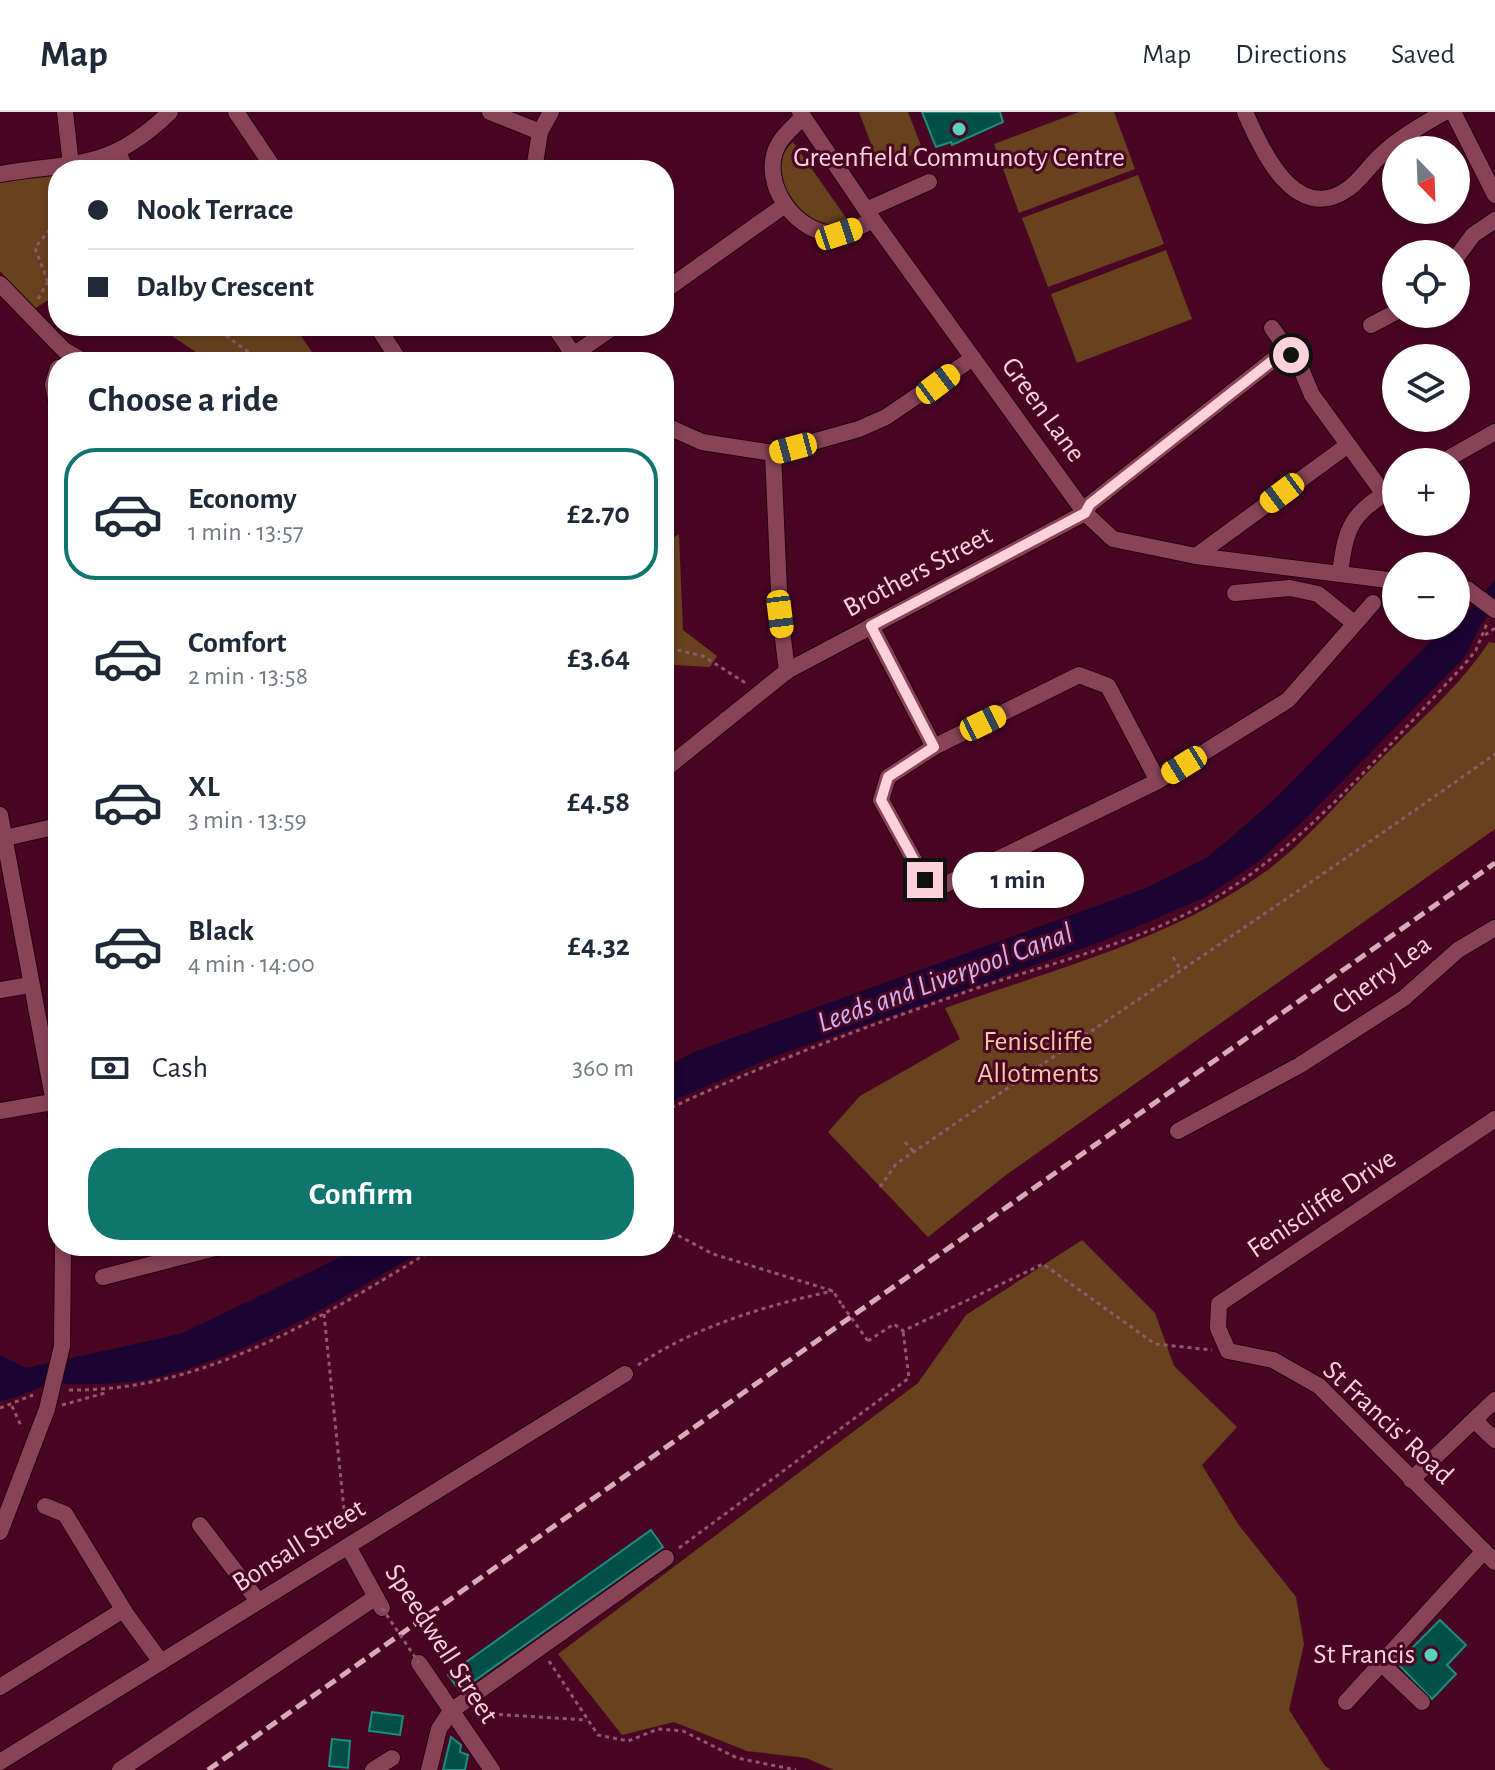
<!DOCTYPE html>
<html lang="en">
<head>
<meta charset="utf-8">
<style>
  body { margin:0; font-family:"Alegreya Sans",sans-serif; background:#f6f6f7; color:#1f2937; height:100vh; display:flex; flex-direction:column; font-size:30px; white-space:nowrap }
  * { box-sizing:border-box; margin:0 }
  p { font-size:26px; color:#747a83 }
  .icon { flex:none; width:44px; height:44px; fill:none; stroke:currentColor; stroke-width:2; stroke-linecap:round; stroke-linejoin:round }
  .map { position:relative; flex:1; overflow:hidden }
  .details { position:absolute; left:48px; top:240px; width:626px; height:904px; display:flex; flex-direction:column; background:#fff; border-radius:32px; box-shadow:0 4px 12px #0003 }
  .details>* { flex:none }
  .guide { position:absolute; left:48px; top:48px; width:626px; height:176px; border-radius:32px; box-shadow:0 4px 12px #0003; display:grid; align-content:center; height:176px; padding:0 40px; background:#fff }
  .needle { width:52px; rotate:157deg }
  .fabs { position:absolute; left:1382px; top:24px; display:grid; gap:16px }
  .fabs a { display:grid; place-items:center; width:88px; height:88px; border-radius:50%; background:#fff; box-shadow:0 4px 12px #0003; font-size:40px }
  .end { position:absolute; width:36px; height:36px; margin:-18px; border:10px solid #fcd1dc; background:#111; box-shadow:0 0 0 4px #111 }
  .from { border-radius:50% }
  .bubble { position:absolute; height:56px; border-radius:28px; background:#fff; box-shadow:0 4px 12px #0003; font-size:26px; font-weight:600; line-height:56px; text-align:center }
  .car { position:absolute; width:24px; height:48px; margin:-24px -12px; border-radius:10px; box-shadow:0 0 6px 2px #0007; background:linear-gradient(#f5c518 24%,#345 0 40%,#f5c518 0 76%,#345 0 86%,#f5c518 0) }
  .guide b { display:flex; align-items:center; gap:28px; height:76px; font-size:30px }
  .guide b+b { border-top:2px solid #e0e1e3 }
  .guide i { width:20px; height:20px; background:#1f2937 }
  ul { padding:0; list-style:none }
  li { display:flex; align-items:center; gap:24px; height:132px; margin:0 16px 12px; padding:0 24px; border:4px solid transparent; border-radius:32px }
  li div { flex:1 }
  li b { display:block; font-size:30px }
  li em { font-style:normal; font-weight:600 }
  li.current { border-color:#0f766e }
  li>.icon { width:72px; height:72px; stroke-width:1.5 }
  h2 { padding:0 40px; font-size:36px; line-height:96px }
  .pay { display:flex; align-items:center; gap:20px; height:88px; padding:0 40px; font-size:30px }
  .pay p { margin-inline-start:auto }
  .cta { display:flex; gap:16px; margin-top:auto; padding:16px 40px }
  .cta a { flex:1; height:92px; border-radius:32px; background:#0f766e; color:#fff; font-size:32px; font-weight:600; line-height:92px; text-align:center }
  header { display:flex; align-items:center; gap:48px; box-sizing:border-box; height:112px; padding:0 40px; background:#fff; border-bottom:2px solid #e0e1e3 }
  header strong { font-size:38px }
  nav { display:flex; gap:44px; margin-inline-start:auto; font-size:28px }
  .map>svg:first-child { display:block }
  .green { fill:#68421e }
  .water { fill:#1b0332 }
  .building { fill:#005047; stroke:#1a8e7f; stroke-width:2 }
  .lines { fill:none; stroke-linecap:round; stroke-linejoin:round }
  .minor-casing { stroke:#27000d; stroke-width:18 }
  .path { stroke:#91576d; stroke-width:3; stroke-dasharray:4 4; stroke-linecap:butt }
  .minor { stroke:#894359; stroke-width:16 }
  .rail { stroke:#d9aab8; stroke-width:5; stroke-dasharray:12 6; stroke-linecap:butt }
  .minor-bridge-casing { stroke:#27000d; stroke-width:18; stroke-linecap:butt }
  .path-bridge { stroke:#91576d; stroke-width:3; stroke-dasharray:4 4; stroke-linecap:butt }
  .minor-bridge { stroke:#894359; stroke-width:16 }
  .route { stroke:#fcd1dc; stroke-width:10 }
  .poi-dot { fill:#5bcebc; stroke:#490623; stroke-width:3 }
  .labels { text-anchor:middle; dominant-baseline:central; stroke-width:6; stroke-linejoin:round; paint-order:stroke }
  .poi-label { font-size:28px; fill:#fcd1dc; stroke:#490623 }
  .street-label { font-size:28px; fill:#fcd1dc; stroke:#490623 }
  .park-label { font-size:28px; fill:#f5c9a4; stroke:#490623 }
  .water-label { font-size:30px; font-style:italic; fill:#cbb3f4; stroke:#490623 }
</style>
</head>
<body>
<header>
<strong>Map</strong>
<nav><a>Map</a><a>Directions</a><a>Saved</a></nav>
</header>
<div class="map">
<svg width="1495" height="1658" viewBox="0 0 1495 1658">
  <rect width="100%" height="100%" fill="#490623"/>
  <g class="green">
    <path d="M859,0h49l15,39 -43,16z"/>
    <path d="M1079,0h35l21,57 -116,44 -25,-69z"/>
    <path d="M793,30l58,83c-45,10 -97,-48 -58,-83z"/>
    <path d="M58,61v121l-24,15 -34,-38v-92z"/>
    <path d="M1138,63l26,69 -116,43 -26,-69z"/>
    <path d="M1166,138l26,69 -115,44 -26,-69z"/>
    <path d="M157,214h137l25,36h-108z"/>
    <path d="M679,422l4,96 34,26 -7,11 -36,-2 -10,-15v-106z"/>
    <path d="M1489,530l6,1v186l-489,346 -78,62 -100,-105 32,-36 100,-57 -15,-31c110,-39 229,-69 324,-139 39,-29 77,-76 113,-111 36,-36 79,-73 107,-116z"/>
    <path d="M1082,1128l73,73 19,53 63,61 -35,38 36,59 58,73 8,47 -15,66 36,56 6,4h-497l-28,-12 -59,-7 -73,-29 -52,13 -64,-81 360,-271 48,-68z"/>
  </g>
  <g class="water">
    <path d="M1495,468v28c-16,13 -20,34 -32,51l-162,164 -42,38 -55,37 -98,42 -336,118 -106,47v-38l35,-17 447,-162 60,-30 21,-17 48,-42 171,-173h10v-10l14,-7z"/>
    <path d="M364,1134h66c-83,50 -169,103 -263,129 -34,9 -69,10 -103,9 -24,-1 -42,14 -64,17v-46l26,13 154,-34z"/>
  </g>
  <g class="building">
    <path d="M922,0h78l3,10 -51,23 -1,-3 -15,5z"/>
    <path d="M651,1418l12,17 -203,144 -12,-16z"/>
    <path d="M1440,1508l26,25 -19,20 9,9 -24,25 -35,-36z"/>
    <path d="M372,1600l31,4 -3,19 -31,-4z"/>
    <path d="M451,1625l10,8 -1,7 8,3 -3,15h-22z"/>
    <path d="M332,1627l18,2 -2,27 -19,-2z"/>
  </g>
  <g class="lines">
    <defs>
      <g id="minor">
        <path d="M65,0l6,53"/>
        <path d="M236,0l39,58"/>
        <path d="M490,0l50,20"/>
        <path d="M800,0l73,108 212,293 28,26 83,17 200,25"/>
        <path d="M1245,0c16,37 50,114 103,77 11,-8 20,-21 30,-31 19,-19 43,-33 67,-46"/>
        <path d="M1453,0l42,83"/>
        <path d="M803,5c-8,8 -20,18 -25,28 -20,38 19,91 60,89 12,-1 25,-9 35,-14"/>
        <path d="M118,40l8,18"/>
        <path d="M534,58l6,-38 11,-20"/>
        <path d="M0,62c77,-13 109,-3 170,-62"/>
        <path d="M866,98l63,-28"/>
        <path d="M1456,146l17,-23 22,-15"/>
        <path d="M0,172l64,66 21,12"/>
        <path d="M664,179l121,-86"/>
        <path d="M1371,213l25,-13"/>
        <path d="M377,214l23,36"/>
        <path d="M554,214l24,35"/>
        <path d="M1272,216l29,41 11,26 72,99"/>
        <path d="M573,243l42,-29"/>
        <path d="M58,256l-5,16 5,25"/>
        <path d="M664,313l38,17 71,11 86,-24 27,-12 87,-59"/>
        <path d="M773,341l7,161 7,57"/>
        <path d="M1442,350l53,-30"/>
        <path d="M1085,401l5,-9 197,-155"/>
        <path d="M1196,444l152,-111"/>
        <path d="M1340,462c6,-50 12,-61 56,-87"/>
        <path d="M1456,475l11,2 28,21"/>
        <path d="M1235,481l55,-5 28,6 36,29"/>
        <path d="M871,514l63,121"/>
        <path d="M664,658l123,-99 298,-158"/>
        <path d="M1158,669l-50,-95 -29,-11 -145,72 -46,30 -7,23 44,80 17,6 216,-105 130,-81 85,-97"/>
        <path d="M0,703l58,309"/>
        <path d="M5,726l53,-12"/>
        <path d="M0,878l30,-5"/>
        <path d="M0,999l58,-10"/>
        <path d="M1495,1007l-276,185 -1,24 10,23 45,9 46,26 176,176"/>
        <path d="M1178,1019l122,-66 104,-67 54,-48 37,-22"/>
        <path d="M103,1165l120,-31"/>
        <path d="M62,1234l1,-100"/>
        <path d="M1474,1308l21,20"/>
        <path d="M1411,1368l84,-80"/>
        <path d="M45,1394l20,8 61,100 35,48"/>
        <path d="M200,1413l58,76"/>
        <path d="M0,1420l47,-123"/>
        <path d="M348,1434l34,62"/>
        <path d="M419,1551l73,107"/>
        <path d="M1381,1551l41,39"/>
        <path d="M0,1575l123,-77"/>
        <path d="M1346,1590l138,-151"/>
        <path d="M0,1650l625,-388"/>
        <path d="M120,1658l256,-173"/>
        <path d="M373,1658l19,-12"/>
        <path d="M429,1658l10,-41 12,-18 215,-153"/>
      </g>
    </defs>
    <use href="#minor" class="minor-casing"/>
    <g class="path">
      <path d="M48,170l-13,-34 23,-29"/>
      <path d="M38,187l20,-35"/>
      <path d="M213,214l49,36"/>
      <path d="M1485,523l10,-7"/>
      <path d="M664,530l9,7 30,7 44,28"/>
      <path d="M1173,845l7,12"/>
      <path d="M1083,924l7,12"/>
      <path d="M664,999c97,-46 198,-83 299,-118 87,-31 186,-51 265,-103 90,-59 162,-147 236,-225l12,-15 12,-29"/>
      <path d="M905,1030l9,10"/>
      <path d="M880,1075l16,-23c200,-137 401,-270 599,-410"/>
      <path d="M664,1116l49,26 120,37 9,14"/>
      <path d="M324,1202l22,215"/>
      <path d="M868,1229l26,-17 9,7 140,-67 112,80 57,6"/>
      <path d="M638,1253c56,-38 129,-60 195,-74"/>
      <path d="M69,1278c136,2 256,-75 370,-144"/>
      <path d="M62,1293l43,-12"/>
      <path d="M12,1294l10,22"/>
      <path d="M0,1296l33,-13"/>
      <path d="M679,1436l230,-170 -6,-47"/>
      <path d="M549,1549l49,74 30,6 30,-12 25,2 54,27 59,12"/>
      <path d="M475,1601l112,7"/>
    </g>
    <use href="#minor" class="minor"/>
    <path class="rail" d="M208,1658l1287,-907"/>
    <defs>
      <path id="minor-bridge" d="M47,1297l15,-63"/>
    </defs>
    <use href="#minor-bridge" class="minor-bridge-casing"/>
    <g class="path-bridge">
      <path d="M842,1193l26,36"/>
      <path d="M382,1496l37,55"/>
    </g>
    <use href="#minor-bridge" class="minor-bridge"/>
  </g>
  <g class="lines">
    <path class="route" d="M925,768l-44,-80 7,-23 46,-30 -63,-121 214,-113 5,-9 197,-155 4,6"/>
  </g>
  <g class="poi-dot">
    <circle cx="959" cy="17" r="8"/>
    <circle cx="1431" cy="1543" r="8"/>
  </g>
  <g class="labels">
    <g class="poi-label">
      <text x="959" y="46">Greenfield Communoty Centre</text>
      <text x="1415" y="1543" text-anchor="end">St Francis</text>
    </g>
    <g class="street-label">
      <text transform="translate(1043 298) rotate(54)">Green Lane</text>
      <text transform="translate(918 460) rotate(-28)">Brothers Street</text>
      <text transform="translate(1382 863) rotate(-36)">Cherry Lea</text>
      <text transform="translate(1322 1092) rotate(-34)">Feniscliffe Drive</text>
      <text transform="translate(1388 1311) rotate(43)">St Francis' Road</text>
      <text transform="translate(299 1434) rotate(-32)">Bonsall Street</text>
      <text transform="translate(441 1532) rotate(57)">Speedwell Street</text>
    </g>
    <g class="park-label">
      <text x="1038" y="930">Feniscliffe<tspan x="1038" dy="32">Allotments</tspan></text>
    </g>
    <g class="water-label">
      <text transform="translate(945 866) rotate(-20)">Leeds and Liverpool Canal</text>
    </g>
  </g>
</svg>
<div class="fabs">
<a><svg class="needle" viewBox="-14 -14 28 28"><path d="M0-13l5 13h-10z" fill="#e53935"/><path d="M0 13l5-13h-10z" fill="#747a83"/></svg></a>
<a><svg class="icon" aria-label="locate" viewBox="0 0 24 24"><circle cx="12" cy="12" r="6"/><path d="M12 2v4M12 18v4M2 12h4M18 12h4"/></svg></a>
<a><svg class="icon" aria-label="layers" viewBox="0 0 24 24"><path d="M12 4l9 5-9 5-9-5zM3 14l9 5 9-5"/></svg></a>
<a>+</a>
<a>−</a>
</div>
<i class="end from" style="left:1291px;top:243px"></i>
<i class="end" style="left:925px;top:768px"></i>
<div class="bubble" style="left:952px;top:740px;width:132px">1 min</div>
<i class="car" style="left:839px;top:122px;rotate:72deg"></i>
<i class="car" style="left:938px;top:272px;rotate:53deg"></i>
<i class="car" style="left:793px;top:336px;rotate:255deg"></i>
<i class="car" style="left:1282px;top:381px;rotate:233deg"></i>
<i class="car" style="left:780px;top:502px;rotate:173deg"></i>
<i class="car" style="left:983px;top:611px;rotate:64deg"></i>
<i class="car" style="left:1184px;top:653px;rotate:238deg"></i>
<div class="guide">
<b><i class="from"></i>Nook Terrace</b>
<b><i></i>Dalby Crescent</b>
</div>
<section class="details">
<h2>Choose a ride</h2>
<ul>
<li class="current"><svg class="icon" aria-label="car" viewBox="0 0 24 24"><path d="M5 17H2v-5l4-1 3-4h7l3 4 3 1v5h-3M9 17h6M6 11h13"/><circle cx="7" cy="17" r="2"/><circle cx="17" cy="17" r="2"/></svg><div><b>Economy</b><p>1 min · 13:57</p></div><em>£2.70</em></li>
<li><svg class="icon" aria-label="car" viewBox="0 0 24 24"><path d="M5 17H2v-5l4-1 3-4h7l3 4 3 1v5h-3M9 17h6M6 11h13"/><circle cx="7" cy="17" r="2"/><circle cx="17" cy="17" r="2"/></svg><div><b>Comfort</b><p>2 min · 13:58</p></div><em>£3.64</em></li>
<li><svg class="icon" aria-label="car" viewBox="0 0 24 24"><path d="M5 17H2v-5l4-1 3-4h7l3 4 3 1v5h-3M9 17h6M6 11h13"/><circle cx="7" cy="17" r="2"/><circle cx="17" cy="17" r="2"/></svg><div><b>XL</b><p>3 min · 13:59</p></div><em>£4.58</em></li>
<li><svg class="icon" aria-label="car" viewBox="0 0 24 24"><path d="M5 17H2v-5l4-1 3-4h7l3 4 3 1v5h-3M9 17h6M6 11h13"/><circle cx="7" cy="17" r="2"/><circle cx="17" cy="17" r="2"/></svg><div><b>Black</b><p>4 min · 14:00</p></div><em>£4.32</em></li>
</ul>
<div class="pay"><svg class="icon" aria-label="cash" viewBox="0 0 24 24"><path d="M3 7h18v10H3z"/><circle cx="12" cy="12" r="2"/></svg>Cash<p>360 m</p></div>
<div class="cta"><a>Confirm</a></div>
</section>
</div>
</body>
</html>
